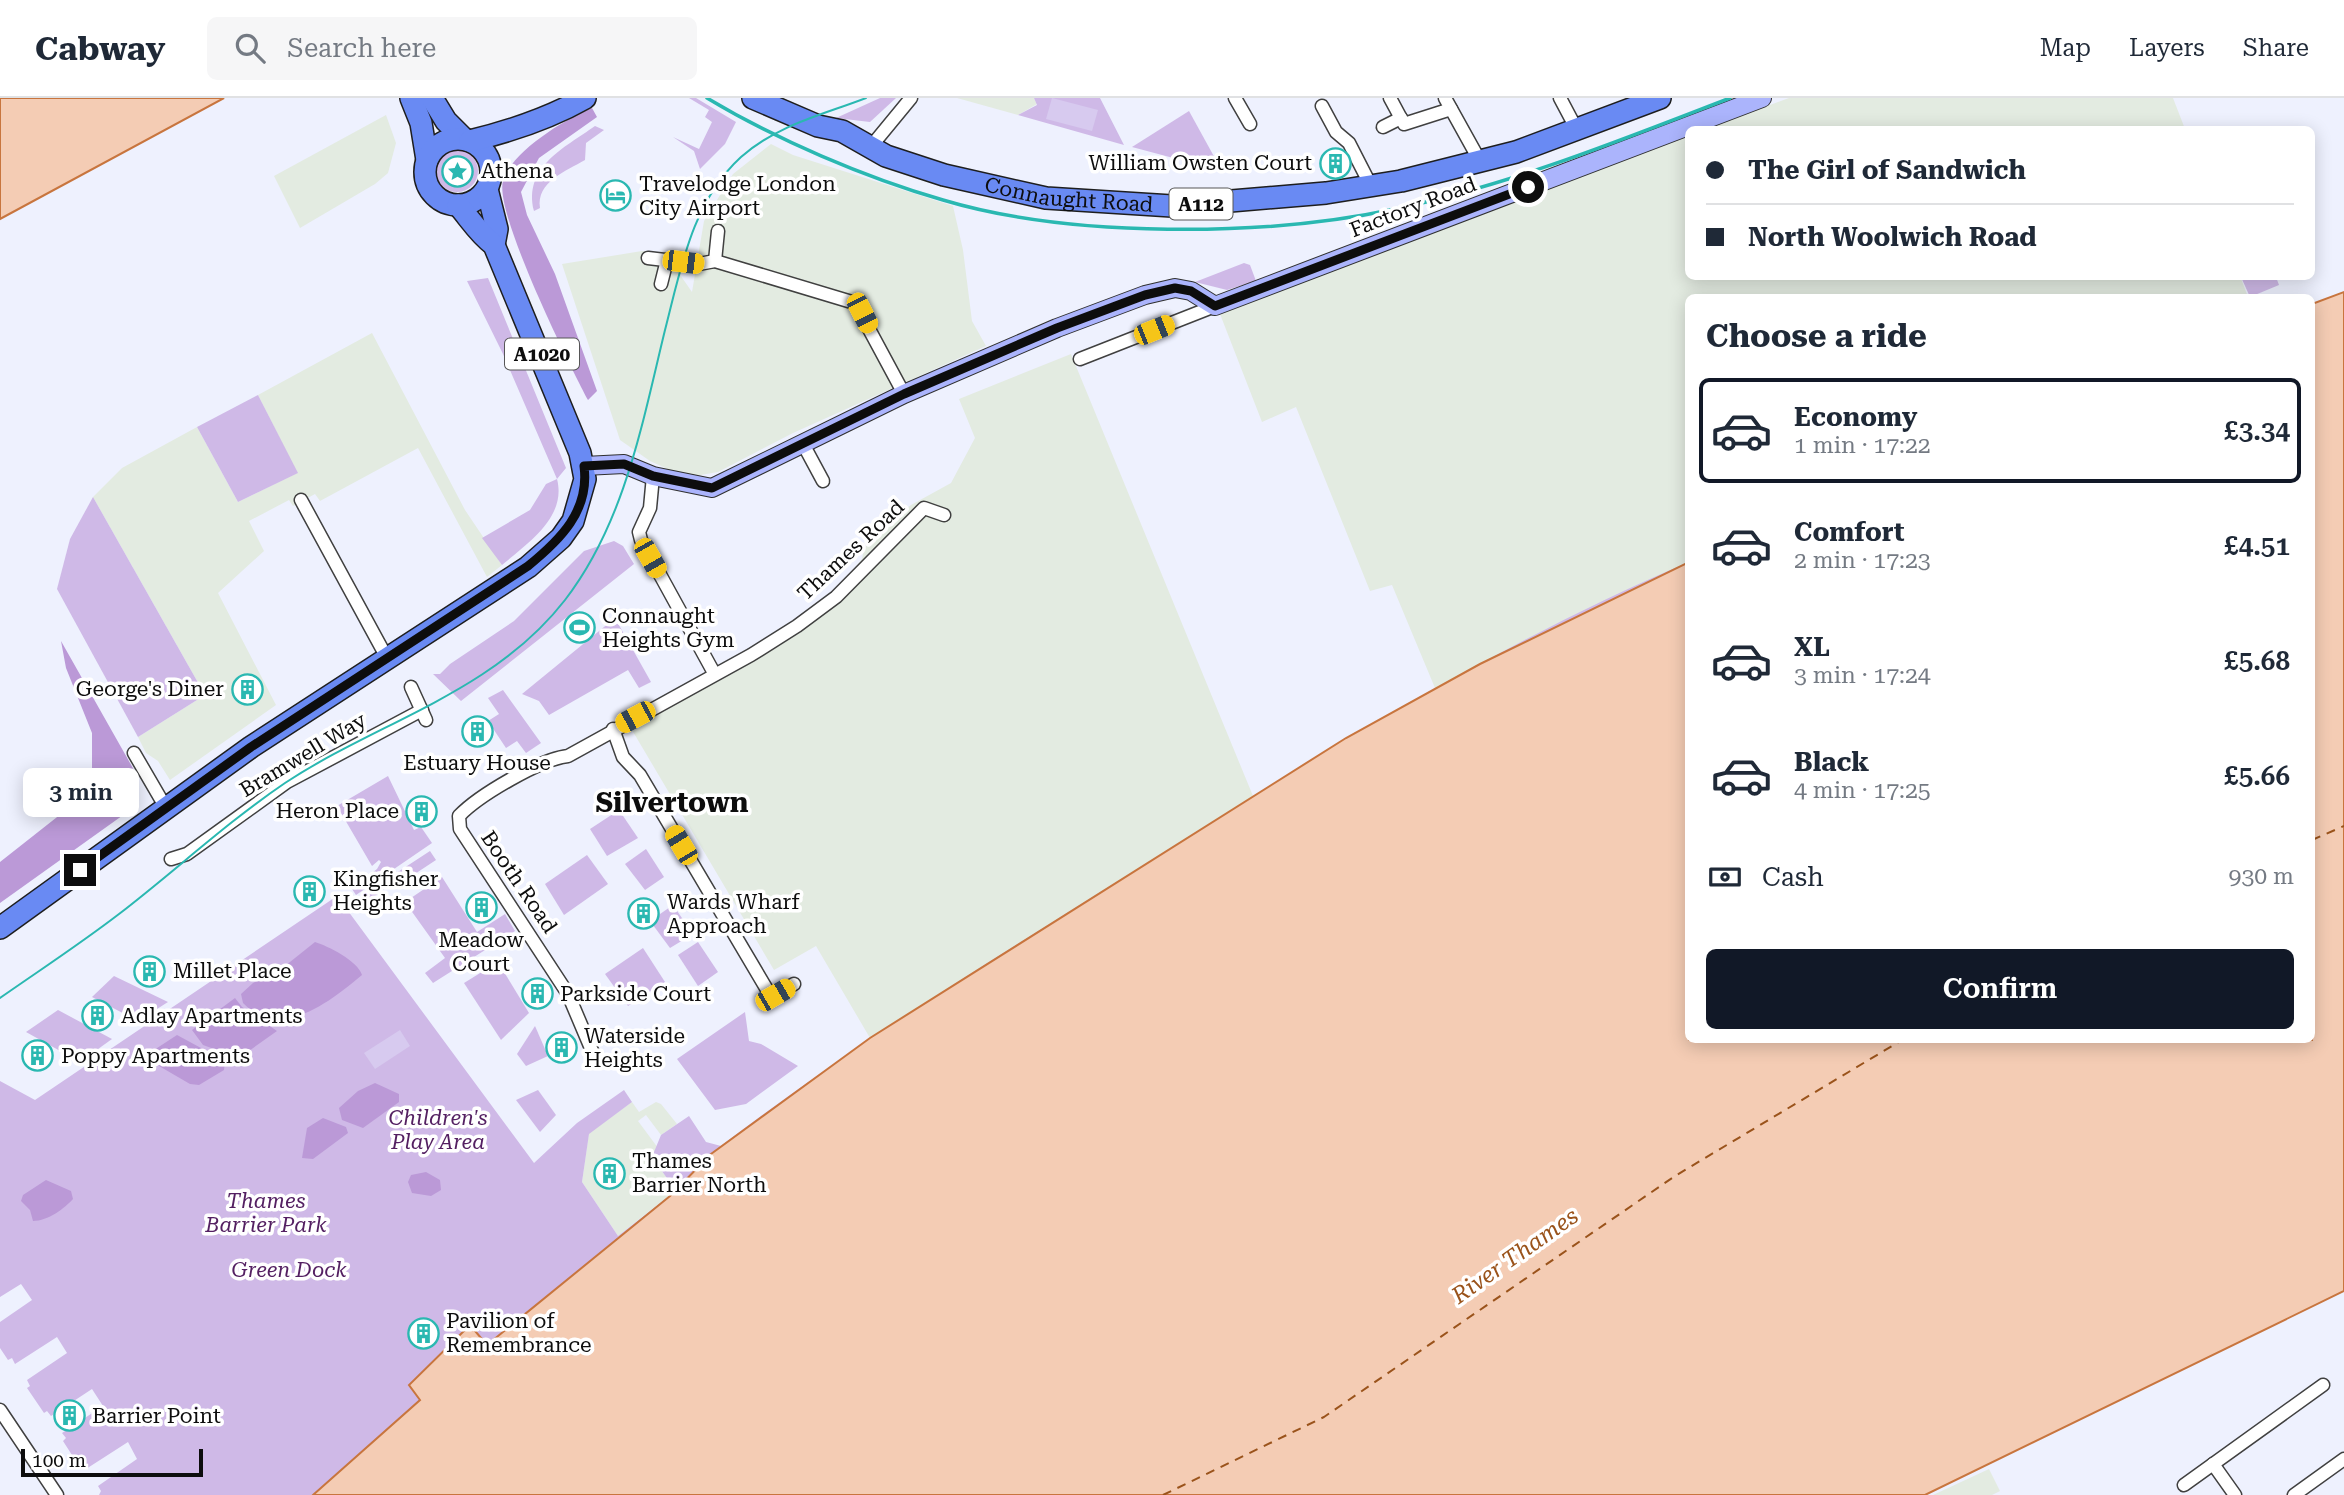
<!DOCTYPE html>
<html lang="en">
<head>
<meta charset="utf-8">
<style>
  body { margin:0; font-family:"Roboto Serif",serif; background:#f6f6f7; color:#1f2937; height:100vh; display:flex; flex-direction:column; font-size:26px; white-space:nowrap }
  * { box-sizing:border-box; margin:0 }
  p { font-size:23px; color:#747a83 }
  .icon { flex:none; width:38px; height:38px; fill:none; stroke:currentColor; stroke-width:2; stroke-linecap:round; stroke-linejoin:round }
  .map { position:relative; flex:1; overflow:hidden }
  .side { position:absolute; left:1685px; top:196px; width:630px; height:749px; display:flex; flex-direction:column; background:#fff; border-radius:10px; box-shadow:0 4px 18px #0003 }
  .side>* { flex:none }
  .top-card { position:absolute; left:1685px; top:28px; width:630px; height:154px; border-radius:10px; box-shadow:0 4px 18px #0003; display:grid; align-content:center; height:154px; padding:0 21px; background:#fff }
  .scale { position:absolute; left:21px; bottom:18px; width:182px; box-sizing:border-box; padding-left:7px; border:4px solid #0d0d0d; border-top:0; font-size:19px; line-height:24px; white-space:nowrap; color:#0d0d0d; -webkit-text-stroke:5px #fff; paint-order:stroke }
  .end { position:absolute; width:32px; height:32px; margin:-16px; border:9px solid #0d0d0d; background:#fff; box-shadow:0 0 0 4px #fff }
  .from { border-radius:50% }
  .bubble { position:absolute; height:49px; border-radius:10px; background:#fff; box-shadow:0 4px 18px #0003; font-size:23px; font-weight:600; line-height:49px; text-align:center }
  .car { position:absolute; width:21px; height:42px; margin:-21px -10px; border-radius:9px; box-shadow:0 0 5px 2px #0007; background:linear-gradient(#f5c518 24%,#345 0 40%,#f5c518 0 76%,#345 0 86%,#f5c518 0) }
  .top-card b { display:flex; align-items:center; gap:24px; height:66px; font-size:26px }
  .top-card b+b { border-top:2px solid #e0e1e3 }
  .top-card i { width:18px; height:18px; background:#1f2937 }
  ul { padding:0; list-style:none }
  li { display:flex; align-items:center; gap:21px; height:105px; margin:0 14px 10px; padding:0 7px; border:4px solid transparent; border-radius:10px }
  li div { flex:1 }
  li b { display:block; font-size:26px }
  li em { font-style:normal; font-weight:600 }
  li.current { border-color:#111827 }
  li>.icon { width:63px; height:63px; stroke-width:1.5 }
  h2 { padding:0 21px; font-size:32px; line-height:84px }
  .pay { display:flex; align-items:center; gap:18px; height:77px; padding:0 21px; font-size:26px }
  .pay p { margin-inline-start:auto }
  .action { display:flex; gap:14px; margin-top:auto; padding:14px 21px }
  .action a { flex:1; height:80px; border-radius:10px; background:#111827; color:#fff; font-size:28px; font-weight:600; line-height:80px; text-align:center }
  header { display:flex; align-items:center; gap:42px; box-sizing:border-box; height:98px; padding:0 35px; background:#fff; border-bottom:2px solid #e0e1e3 }
  header strong { font-size:33px }
  nav { display:flex; gap:38px; margin-inline-start:auto; font-size:24px }
  .search { width:490px; height:63px; background:#f6f6f7; display:flex; align-items:center; gap:18px; box-sizing:border-box; padding:0 24px; border-radius:10px; color:#747a83; font-size:26px }
  .map>svg:first-child { display:block }
  .industrial { fill:#e3ebe1 }
  .green { fill:#cfb9e7 }
  .forest { fill:#bb99d7 }
  .pitch { fill:#d7caef }
  .water { fill:#f4ccb4; stroke:#c8753e; stroke-width:2 }
  .lines { fill:none; stroke-linecap:round; stroke-linejoin:round }
  .ferry { stroke:#9a531b; stroke-width:2; stroke-dasharray:9 7; stroke-linecap:butt }
  .street-casing { stroke:#404040; stroke-width:15 }
  .secondary-casing { stroke:#2f2f2f; stroke-width:20 }
  .primary-casing { stroke:#1e1e1e; stroke-width:24 }
  .street { stroke:#fff; stroke-width:12 }
  .secondary { stroke:#abb4fc; stroke-width:18 }
  .primary { stroke:#698af3; stroke-width:21 }
  .tram { stroke:#2ab8b1; stroke-width:2 }
  .rail { stroke:#2ab8b1; stroke-width:3.5 }
  .route { stroke:#0d0d0d; stroke-width:9 }
  .labels { text-anchor:middle; dominant-baseline:central; stroke-width:7; stroke-linejoin:round; paint-order:stroke }
  .shield { fill:#fff; stroke:#565656; stroke-width:2 }
  .shield-label { font-size:19px; font-weight:bold; fill:#0d0d0d }
  .poi-label { font-size:21px; fill:#0d0d0d; stroke:#fff; text-anchor:start }
  .street-label { font-size:21px; fill:#0d0d0d; stroke:#fff }
  .park-label { font-size:21px; font-style:italic; fill:#542062; stroke:#fff }
  .water-label { font-size:23px; font-style:italic; fill:#9a531b; stroke:#fff }
  .district-label { font-size:28px; font-weight:bold; fill:#0d0d0d; stroke:#fff }
</style>
</head>
<body>
<header>
<strong>Cabway</strong>
<div class="search"><svg class="icon" aria-label="search" viewBox="0 0 24 24"><circle cx="10" cy="10" r="6"/><path d="M15 15l6 6"/></svg>Search here</div>
<nav><a>Map</a><a>Layers</a><a>Share</a></nav>
</header>
<div class="map">
<svg width="2344" height="1397" viewBox="0 0 2344 1397">
  <rect width="100%" height="100%" fill="#eef1fe"/>
  <g class="industrial">
    <path d="M957,0h77l3,6 -19,11z"/>
    <path d="M1789,0h384l12,31h-479z"/>
    <path d="M386,17l10,28 -8,30 -13,11 -75,44 -26,-52z"/>
    <path d="M1689,38v140h551l8,21 -559,1v264l-254,126 -43,-103 -22,6 -74,-184 -34,15 -42,-108z"/>
    <path d="M771,46l22,11 160,51 10,44 9,71 14,25 -193,87 -75,39 -23,4 -23,-5 -22,-10 -30,-21 -58,-176 80,-13 23,2 27,39 12,-71 29,-47z"/>
    <path d="M372,235l93,177 37,55 -15,12 -69,-129 -98,53 -5,-7 -22,12 -4,-6 -40,21 15,30 -46,42 58,112 -106,75 -12,-19 -12,-8 -8,-16 67,-42 -112,-198 29,-29 75,-41 41,75 59,-29 -39,-78z"/>
    <path d="M1071,256l182,442 -383,242 -54,-92 -42,24 -145,-245 186,-108 47,-58 2,-11 25,-26 22,-17 40,-22 24,-45 -16,-39z"/>
    <path d="M632,1004l7,10 17,-10 5,2 16,20 -16,11 -15,-20 -8,6 20,27 -6,10 24,32 -58,46 -36,-54 7,-49z"/>
    <path d="M1989,1371l11,22 -8,4h-59z"/>
  </g>
  <g class="green">
    <path d="M689,0h7l40,24 -11,22 -25,25 -6,-18 -21,-14 26,12 13,-27 -7,-5 4,-7z"/>
    <path d="M880,0h16l-26,24 -34,-4z"/>
    <path d="M1034,0h66l24,47 -106,-30 19,-10z"/>
    <path d="M1189,13l33,60 -90,-24z"/>
    <path d="M595,28l9,4 -18,13 -1,17c-19,11 -49,22 -45,48l-6,3c-11,-44 30,-63 61,-85z"/>
    <circle cx="457" cy="73" r="21"/>
    <path d="M1244,165l6,2 6,16 -29,9 -32,-8z"/>
    <path d="M2241,179h35l3,8 -29,12z"/>
    <path d="M488,180l78,190 -9,11c10,38 -29,64 -55,86l-20,-27 48,-28 16,-26 11,-5 -54,-125 -36,-73z"/>
    <path d="M258,297l40,78 -60,29 -41,-75z"/>
    <path d="M93,399l112,198 -67,42 -81,-148 13,-50z"/>
    <path d="M614,443l9,5 11,18 -173,137 -28,-27h7l10,-10 64,-43 70,-70z"/>
    <path d="M1689,464l-1078,933h-512l2,-4 -3,-5 39,-27 -9,-17 -42,27 -4,-5 -3,2 -16,-25 3,-3 -4,-5 41,-27 -11,-17 -41,27 -4,-5 -3,2 -17,-25 3,-2 -3,-6 40,-27 -10,-16 -42,27 -3,-6 -4,2 -8,-12v-26l32,-22 -11,-16 -21,13v-216l35,19 302,-204 197,267 43,-40 47,-33 8,12 -43,32 -7,48 36,54 58,-45 -24,-34 9,-22 28,-19 17,26 15,4c134,-103 278,-190 421,-280 177,-111 354,-222 547,-304z"/>
    <path d="M615,520l36,64 -12,6 -11,-18 -79,45 -10,-14 -17,-7z"/>
    <path d="M503,592l38,53 -15,10 -9,-12 -11,7 -18,-27 11,-7 -11,-16z"/>
    <path d="M388,678l26,54 7,-3 11,16 -76,52 -4,-6 25,-20 4,-7 -2,-2 -7,6 -35,-60z"/>
    <path d="M619,712l19,28 -31,18 -17,-27z"/>
    <path d="M646,751l18,28 -19,13 -20,-26z"/>
    <path d="M430,753l6,9 -44,29 -3,-3 -30,21 -4,-7z"/>
    <path d="M587,757l21,29 -44,31 -19,-31z"/>
    <path d="M442,779l35,55 28,-18 10,17 -82,52 -8,-10 20,-15 -40,-56z"/>
    <path d="M673,807l20,29 -23,14 -20,-27z"/>
    <path d="M698,844l20,30 -20,14 -20,-31z"/>
    <path d="M643,850l22,34 -37,24 -23,-32z"/>
    <path d="M498,864l31,51 -28,27 -37,-57z"/>
    <path d="M114,878l54,26 -30,19 -46,-24z"/>
    <path d="M58,912l54,29 -32,23 -54,-30z"/>
    <path d="M745,914l4,29 12,3 37,22 -52,38 -31,6 -38,-51z"/>
    <path d="M535,928l13,30 -22,10 -9,-12z"/>
    <path d="M538,992l18,25 -16,17 -24,-32z"/>
  </g>
  <g class="forest">
    <path d="M592,10l5,9 -58,41 -18,34 6,23 28,59 42,117 -9,9c-18,-34 -94,-187 -85,-219 8,-29 62,-62 89,-73z"/>
    <path d="M61,543l73,129 -11,12 10,26 -133,95v-41l66,-52 26,-35v-42l-26,-65z"/>
    <path d="M315,844c13,4 43,19 47,33 -31,26 -82,67 -119,28l-2,-9 12,-11 32,-17z"/>
    <path d="M235,900l7,9 35,24 -38,27 -36,-13 -11,-15z"/>
    <path d="M177,937l48,26 -1,9 -25,15 -9,-1 -43,-25 4,-7z"/>
    <path d="M375,985l24,11v8l-36,26 -21,-8 -3,-12 19,-17z"/>
    <path d="M323,1020l23,9 2,6 -35,26 -11,-1 5,-30z"/>
    <path d="M426,1074l14,8 1,10 -10,6 -19,-3 -4,-11 3,-7z"/>
    <path d="M46,1082l25,11 2,8c-8,9 -25,22 -40,22l-3,-11 -9,-9 2,-6z"/>
  </g>
  <g class="pitch">
    <path d="M1052,0l46,12 -6,21 -46,-12z"/>
    <path d="M400,932l10,16 -35,23 -11,-16z"/>
  </g>
  <g class="water">
    <path d="M0,0h224l-224,121z"/>
    <path d="M2344,194v999l-419,204h-1612l107,-95 -11,-15 61,-60 17,20 183,-149 41,-42 159,-116 476,-300 134,-74 209,-102v478h623v-736z"/>
  </g>
  <g class="lines">
    <g class="ferry">
      <path d="M2312,742l32,-14"/>
      <path d="M1163,1397l161,-78 351,-241 227,-136"/>
    </g>
    <defs>
      <g id="street">
        <path d="M1235,0l15,26"/>
        <path d="M1390,0l14,26 47,-15"/>
        <path d="M1445,0l36,65"/>
        <path d="M1560,0l17,32"/>
        <path d="M1322,8l14,26 13,11 22,43"/>
        <path d="M1383,29l18,-9"/>
        <path d="M869,51l42,-51"/>
        <path d="M648,160l51,6 16,-3 140,42 49,91"/>
        <path d="M715,163l3,-30"/>
        <path d="M661,186l6,-24"/>
        <path d="M1080,261l135,-53"/>
        <path d="M802,344l21,39"/>
        <path d="M653,378l-3,32 -11,24 2,8 73,133"/>
        <path d="M301,402l86,158"/>
        <path d="M411,589l15,33"/>
        <path d="M613,631l10,28 17,18 129,218 6,2 19,-11"/>
        <path d="M134,655l32,55"/>
        <path d="M171,761l16,-5 100,-72 135,-72"/>
        <path d="M593,955l-25,-59 -108,-165 -1,-13c19,-20 81,-57 109,-60l183,-101 46,-29 39,-29 88,-89 20,7"/>
        <path d="M0,1312l57,85"/>
        <path d="M2213,1366l22,31"/>
        <path d="M2184,1387l139,-100"/>
        <path d="M2294,1397l50,-36"/>
      </g>
      <path id="secondary" d="M584,368l40,-2 29,12 59,12 192,-94 153,-66 88,-33 30,-7 16,3 24,15 547,-208"/>
      <g id="primary">
        <path d="M411,0l10,25 6,37"/>
        <path d="M432,0l14,23 18,18"/>
        <path id="s1" d="M753,0l65,28 24,5 44,25 58,19 102,23 126,8 154,-13 75,-12 115,-29 144,-54"/>
        <circle cx="458" cy="74" r="33"/>
        <path d="M470,43c41,-10 78,-22 115,-43"/>
        <path d="M487,91l10,40 -3,16"/>
        <path d="M0,830l251,-181 277,-180 33,-29 12,-17 12,-42 -5,-26 -86,-208c-15,-11 -24,-26 -36,-40"/>
      </g>
    </defs>
    <use href="#street" class="street-casing"/>
    <use href="#secondary" class="secondary-casing"/>
    <use href="#primary" class="primary-casing"/>
    <use href="#street" class="street"/>
    <use href="#secondary" class="secondary"/>
    <use href="#primary" class="primary"/>
    <path class="tram" d="M0,900c40,-28 80,-54 119,-84 56,-43 107,-91 166,-131 94,-62 208,-90 280,-183 60,-78 77,-176 100,-270 16,-62 27,-128 76,-173 36,-32 81,-42 125,-59"/>
    <path class="rail" d="M707,0c68,41 159,80 236,102 127,38 322,37 452,9 115,-24 226,-69 335,-111"/>
  </g>
  <g class="lines">
    <path class="route" d="M80,772l171,-123 277,-181c32,-26 62,-55 56,-100l40,-2 29,12 59,12 192,-94 153,-66 88,-33 30,-7 16,3 24,15 313,-119"/>
  </g>
  <defs>
    <symbol id="building-ring" viewBox="-11 -11 22 22"><circle r="9.5" fill="#fff" stroke="#2ab8b1" stroke-width="1.5"/><path d="M-4-6H4V6H1V3H-1V6H-4ZM-2.5-4.3h1.7v1.8h-1.7ZM.8-4.3h1.7v1.8H.8ZM-2.5-1h1.7V.8h-1.7ZM.8-1h1.7V.8H.8Z" fill="#2ab8b1"/></symbol>
    <symbol id="sight-ring" viewBox="-11 -11 22 22"><circle r="9.5" fill="#fff" stroke="#2ab8b1" stroke-width="1.5"/><path d="M0-6L1.8-2.2L6-1.7L2.9 1.2L3.7 5.4L0 3.3L-3.7 5.4L-2.9 1.2L-6-1.7L-1.8-2.2Z" fill="#2ab8b1"/></symbol>
    <symbol id="hotel-ring" viewBox="-11 -11 22 22"><circle r="9.5" fill="#fff" stroke="#2ab8b1" stroke-width="1.5"/><path d="M-6-4.5h1.5V1H6V5H4.5V3h-9V5H-6ZM-4 0a1.8 1.8 0 1 1 3.6 0ZM.5 0V-2.5h3Q6-2.5 6 0Z" fill="#2ab8b1"/></symbol>
    <symbol id="stadium-ring" viewBox="-11 -11 22 22"><circle r="9.5" fill="#fff" stroke="#2ab8b1" stroke-width="1.5"/><path d="M0-5a6.5 5 0 1 0 0 10a6.5 5 0 1 0 0-10ZM-3.5-1.8h7v3.6h-7Z" fill="#2ab8b1"/></symbol>
  </defs>
  <g fill-rule="evenodd">
    <use href="#building-ring" x="1318" y="48" width="35" height="35"/>
    <use href="#sight-ring" x="440" y="56" width="35" height="35"/>
    <use href="#hotel-ring" x="598" y="80" width="35" height="35"/>
    <use href="#stadium-ring" x="562" y="512" width="35" height="35"/>
    <use href="#building-ring" x="230" y="574" width="35" height="35"/>
    <use href="#building-ring" x="460" y="616" width="35" height="35"/>
    <use href="#building-ring" x="404" y="696" width="35" height="35"/>
    <use href="#building-ring" x="292" y="776" width="35" height="35"/>
    <use href="#building-ring" x="464" y="792" width="35" height="35"/>
    <use href="#building-ring" x="626" y="798" width="35" height="35"/>
    <use href="#building-ring" x="132" y="856" width="35" height="35"/>
    <use href="#building-ring" x="520" y="878" width="35" height="35"/>
    <use href="#building-ring" x="80" y="900" width="35" height="35"/>
    <use href="#building-ring" x="544" y="932" width="35" height="35"/>
    <use href="#building-ring" x="20" y="940" width="35" height="35"/>
    <use href="#building-ring" x="592" y="1058" width="35" height="35"/>
    <use href="#building-ring" x="406" y="1218" width="35" height="35"/>
    <use href="#building-ring" x="52" y="1300" width="35" height="35"/>
  </g>
  <g class="labels">
    <g class="shield">
      <rect x="1169.5" y="90.5" width="63" height="31" rx="5"/>
      <rect x="505" y="240.5" width="74" height="31" rx="5"/>
    </g>
    <g class="shield-label">
      <text x="1201" y="106">A112</text>
      <text x="542" y="256">A1020</text>
    </g>
    <g class="poi-label">
      <text x="1312" y="65" text-anchor="end">William Owsten Court</text>
      <text x="481" y="73">Athena</text>
      <text x="639" y="86">Travelodge London<tspan x="639" dy="24">City Airport</tspan></text>
      <text x="602" y="518">Connaught<tspan x="602" dy="24">Heights Gym</tspan></text>
      <text x="224" y="591" text-anchor="end">George's Diner</text>
      <text x="477" y="665" text-anchor="middle">Estuary House</text>
      <text x="399" y="713" text-anchor="end">Heron Place</text>
      <text x="333" y="781">Kingfisher<tspan x="333" dy="24">Heights</tspan></text>
      <text x="667" y="804">Wards Wharf<tspan x="667" dy="24">Approach</tspan></text>
      <text x="481" y="842" text-anchor="middle">Meadow<tspan x="481" dy="24">Court</tspan></text>
      <text x="173" y="873">Millet Place</text>
      <text x="560" y="896">Parkside Court</text>
      <text x="121" y="918">Adlay Apartments</text>
      <text x="584" y="938">Waterside<tspan x="584" dy="24">Heights</tspan></text>
      <text x="61" y="958">Poppy Apartments</text>
      <text x="632" y="1063">Thames<tspan x="632" dy="24">Barrier North</tspan></text>
      <text x="446" y="1223">Pavilion of<tspan x="446" dy="24">Remembrance</tspan></text>
      <text x="92" y="1318">Barrier Point</text>
    </g>
    <g class="street-label">
      <text stroke="none"><textPath href="#s1" startOffset="334">Connaught Road</textPath></text>
      <text transform="translate(1413 109) rotate(-21)">Factory Road</text>
      <text transform="translate(851 452) rotate(-43)">Thames Road</text>
      <text transform="translate(303 657) rotate(-31)">Bramwell Way</text>
      <text transform="translate(519 784) rotate(56)">Booth Road</text>
    </g>
    <g class="park-label">
      <text x="438" y="1020">Children's<tspan x="438" dy="24">Play Area</tspan></text>
      <text x="266" y="1103">Thames<tspan x="266" dy="24">Barrier Park</tspan></text>
      <text x="289" y="1172">Green Dock</text>
    </g>
    <g class="water-label">
      <text transform="translate(1515 1158) rotate(-35)">River Thames</text>
    </g>
    <g class="district-label">
      <text x="672" y="704">Silvertown</text>
    </g>
  </g>
</svg>
<div class="scale">100 m</div>
<i class="end from" style="left:1528px;top:89px"></i>
<i class="end" style="left:80px;top:772px"></i>
<div class="bubble" style="left:23px;top:670px;width:116px">3 min</div>
<i class="car" style="left:683px;top:164px;rotate:97deg"></i>
<i class="car" style="left:862px;top:215px;rotate:153deg"></i>
<i class="car" style="left:1154px;top:232px;rotate:68deg"></i>
<i class="car" style="left:650px;top:460px;rotate:150deg"></i>
<i class="car" style="left:635px;top:619px;rotate:242deg"></i>
<i class="car" style="left:681px;top:747px;rotate:329deg"></i>
<i class="car" style="left:775px;top:897px;rotate:60deg"></i>
<div class="top-card">
<b><i class="from"></i>The Girl of Sandwich</b>
<b><i></i>North Woolwich Road</b>
</div>
<section class="side">
<h2>Choose a ride</h2>
<ul>
<li class="current"><svg class="icon" aria-label="car" viewBox="0 0 24 24"><path d="M5 17H2v-5l4-1 3-4h7l3 4 3 1v5h-3M9 17h6M6 11h13"/><circle cx="7" cy="17" r="2"/><circle cx="17" cy="17" r="2"/></svg><div><b>Economy</b><p>1 min · 17:22</p></div><em>£3.34</em></li>
<li><svg class="icon" aria-label="car" viewBox="0 0 24 24"><path d="M5 17H2v-5l4-1 3-4h7l3 4 3 1v5h-3M9 17h6M6 11h13"/><circle cx="7" cy="17" r="2"/><circle cx="17" cy="17" r="2"/></svg><div><b>Comfort</b><p>2 min · 17:23</p></div><em>£4.51</em></li>
<li><svg class="icon" aria-label="car" viewBox="0 0 24 24"><path d="M5 17H2v-5l4-1 3-4h7l3 4 3 1v5h-3M9 17h6M6 11h13"/><circle cx="7" cy="17" r="2"/><circle cx="17" cy="17" r="2"/></svg><div><b>XL</b><p>3 min · 17:24</p></div><em>£5.68</em></li>
<li><svg class="icon" aria-label="car" viewBox="0 0 24 24"><path d="M5 17H2v-5l4-1 3-4h7l3 4 3 1v5h-3M9 17h6M6 11h13"/><circle cx="7" cy="17" r="2"/><circle cx="17" cy="17" r="2"/></svg><div><b>Black</b><p>4 min · 17:25</p></div><em>£5.66</em></li>
</ul>
<div class="pay"><svg class="icon" aria-label="cash" viewBox="0 0 24 24"><path d="M3 7h18v10H3z"/><circle cx="12" cy="12" r="2"/></svg>Cash<p>930 m</p></div>
<div class="action"><a>Confirm</a></div>
</section>
</div>
</body>
</html>
